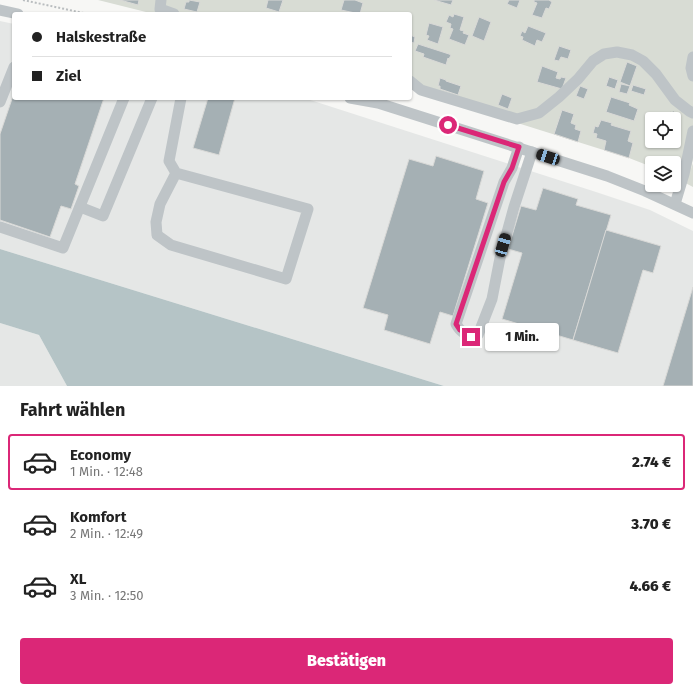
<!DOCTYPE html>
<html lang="de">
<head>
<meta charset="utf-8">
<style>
  body { margin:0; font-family:"Fira Sans",sans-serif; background:#f2f2f2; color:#222; height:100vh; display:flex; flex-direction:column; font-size:15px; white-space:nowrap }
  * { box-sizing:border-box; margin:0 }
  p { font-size:13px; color:#767676 }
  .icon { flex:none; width:22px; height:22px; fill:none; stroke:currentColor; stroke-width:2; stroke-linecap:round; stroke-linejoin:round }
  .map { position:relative; height:386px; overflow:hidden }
  .drawer { display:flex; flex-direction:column; background:#fff; flex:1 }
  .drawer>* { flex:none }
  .hud { position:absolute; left:12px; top:12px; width:400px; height:88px; border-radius:4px; box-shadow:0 1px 3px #0004; display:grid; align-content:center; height:88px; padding:0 20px; background:#fff }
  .controls { position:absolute; left:645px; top:112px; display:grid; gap:8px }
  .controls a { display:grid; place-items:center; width:36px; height:36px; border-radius:4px; background:#fff; box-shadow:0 1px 3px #0004; font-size:20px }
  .end { position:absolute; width:18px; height:18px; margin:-9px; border:5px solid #db2777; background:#fff; box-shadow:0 0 0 2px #fff }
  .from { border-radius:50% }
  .bubble { position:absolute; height:28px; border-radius:4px; background:#fff; box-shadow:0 1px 3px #0004; font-size:13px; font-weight:800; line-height:28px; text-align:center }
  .car { position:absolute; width:12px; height:24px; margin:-12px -6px; border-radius:5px; box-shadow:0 0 3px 1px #0007; background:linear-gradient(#222 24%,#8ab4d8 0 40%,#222 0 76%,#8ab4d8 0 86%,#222 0) }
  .hud b { display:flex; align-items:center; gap:14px; height:38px; font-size:15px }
  .hud b+b { border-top:1px solid #e0e0e0 }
  .hud i { width:10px; height:10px; background:#222 }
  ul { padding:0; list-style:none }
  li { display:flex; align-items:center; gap:12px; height:56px; margin:0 8px 6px; padding:0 12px; border:2px solid transparent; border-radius:4px }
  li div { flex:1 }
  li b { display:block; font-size:15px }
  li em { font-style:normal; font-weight:800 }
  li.current { border-color:#db2777 }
  li>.icon { width:36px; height:36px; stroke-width:1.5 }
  h2 { padding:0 20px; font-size:18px; line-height:48px }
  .primary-button { display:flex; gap:8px; margin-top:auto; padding:8px 20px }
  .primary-button a { flex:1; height:46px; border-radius:4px; background:#db2777; color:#fff; font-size:16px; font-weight:800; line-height:46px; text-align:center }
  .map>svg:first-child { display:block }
  .built { fill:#e5e7e6 }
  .green { fill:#d8dcd4; fill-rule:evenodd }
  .water { fill:#b5c4c6 }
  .building { fill:#a5b0b4; stroke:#d9d9d7 }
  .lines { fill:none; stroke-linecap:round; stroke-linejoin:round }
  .path { stroke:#b9bdbf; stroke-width:2; stroke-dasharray:2 2; stroke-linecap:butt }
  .minor { stroke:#bec4c7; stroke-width:11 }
  .route { stroke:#db2777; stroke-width:5 }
</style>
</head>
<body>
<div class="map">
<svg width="693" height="386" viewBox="0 0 693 386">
  <rect width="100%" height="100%" fill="#f7f7f5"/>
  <g class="built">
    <path d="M0,21l14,3v74h290l292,94 54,18 43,21v155h-249l-444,-137z"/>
    <path d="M0,323l39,12 28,51h-67z"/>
  </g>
  <path class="green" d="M98,0h595v159l-2,10 2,-6v24l-19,-10v-14h-22v4l-23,-9 -219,-69v-75h-256zM652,119h22v22h-22z"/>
  <path class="water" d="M0,249l444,137h-377l-28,-51 -39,-12z"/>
  <g class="building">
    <path d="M120,0h19l-1,5z"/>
    <path d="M189,0l11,2 -3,10 -13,-3 2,-7h3z"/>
    <path d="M268,0h15l-4,12 -13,-4z"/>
    <path d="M344,0h11l8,3 -3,11 -19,-4z"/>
    <path d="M434,0h19l-2,5z"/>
    <path d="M509,0h11l-3,8 -10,-4z"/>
    <path d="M534,0h15l3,2 -3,7 -3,-1 -4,10 -10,-3 5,-12 -3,-1z"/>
    <path d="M454,14l10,3 -4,13 4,1 -1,2 6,2 -4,10 -16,-6 4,-10 -3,-1 1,-4 -5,-2 3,-7 4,2z"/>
    <path d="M479,17l12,5 -7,19 -12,-5z"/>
    <path d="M429,23l14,4 -5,17 -11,-4 2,-4 -3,-1z"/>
    <path d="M528,26l18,7 -4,9 -5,-2 -2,6 -13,-6 1,-3 -3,-1 2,-5 3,2z"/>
    <path d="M410,35l5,2 -1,6 -4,-1z"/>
    <path d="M418,44l31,10 2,1 -2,4 -1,-1 -2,7 -23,-8 1,-3 -9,-3z"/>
    <path d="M559,46l12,4 -3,9 -7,-2 -2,4 -5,-1z"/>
    <path d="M627,62l10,4 -7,20 -10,-4z"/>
    <path d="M542,66l16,6 -2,6 4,1 1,-2 5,1 -4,11 -25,-7z"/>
    <path d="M609,77l9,3 -3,9 -9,-3z"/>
    <path d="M440,78l6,2v1l15,5 -3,9 -18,-6v-3h-2z"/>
    <path d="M621,84l9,2 -3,8 -8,-2z"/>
    <path d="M633,85l13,4 -2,6 -13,-4z"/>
    <path d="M580,86l8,3 -4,10 -8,-3z"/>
    <path d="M14,93v5h90l-29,86 4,2 -8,23 -10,-3 -11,31 -50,-17v-86z"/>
    <path d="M502,94l10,4 -4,11 -10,-4z"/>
    <path d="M611,97l19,6 -1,2 9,4 -4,12 -28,-9z"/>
    <path d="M208,98h27l-16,57 -26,-7z"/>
    <path d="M562,110l12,4 -3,9 5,2 -1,4 6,2 -3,11 -24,-8z"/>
    <path d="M601,120l11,3 -1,2 20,6 -3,10 5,2 -4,15 -25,-8 2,-9 -10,-3 1,-4 -4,-1 2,-7 3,1z"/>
    <path d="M436,156l48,15 -8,28 12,4 -35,113 -13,-4 -10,32 -46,-14 4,-15 -25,-7 46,-149 24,7z"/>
    <path d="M543,188l35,11 -2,6 35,10 -38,125 -71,-21 20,-66 -14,-4 13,-43 15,4z"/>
    <path d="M606,230l55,16 -8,27 -10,-3 -25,83 -45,-13z"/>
    <path d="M693,287v99h-30z"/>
  </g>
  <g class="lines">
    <g class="path">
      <path d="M23,0l65,14"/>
      <path d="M659,119l4,-4 11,-3"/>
    </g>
    <g class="minor">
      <path d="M161,0l-1,9 14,5"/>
      <path d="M0,10l18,4"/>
      <path d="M693,57l-2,11 2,8"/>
      <path d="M410,81l11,9 96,29 22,-6 20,-16 19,-18 15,-18 11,-7 13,-2 15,3 11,6 13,13 19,26 14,11 4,2"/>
      <path d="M350,98l28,5 229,73 38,15 48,22"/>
      <path d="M0,102l14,-35"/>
      <path d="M519,147l-7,21 -8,14 -48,142c5,9 12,13 22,11l14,-36 8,-41 14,-51 18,-55"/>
      <path d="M176,173l-16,31 -4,18 1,13 14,10 115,34 22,-70 -132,-36 -7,-12 12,-63"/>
      <path d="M675,204l9,-30 9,-43"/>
      <path d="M80,207l23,9 49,-118"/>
      <path d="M0,227l63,21 61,-150"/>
    </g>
  </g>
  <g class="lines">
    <path class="route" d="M448,125l71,22 -7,21 -8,14 -48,142 4,6 11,7"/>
  </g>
</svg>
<div class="controls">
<a><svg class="icon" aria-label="locate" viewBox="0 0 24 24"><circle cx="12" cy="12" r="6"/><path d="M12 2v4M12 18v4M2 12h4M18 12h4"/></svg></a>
<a><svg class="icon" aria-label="layers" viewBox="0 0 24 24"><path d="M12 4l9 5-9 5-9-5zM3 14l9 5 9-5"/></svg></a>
</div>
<i class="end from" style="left:448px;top:125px"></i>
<i class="end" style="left:471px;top:337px"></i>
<div class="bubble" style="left:485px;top:323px;width:74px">1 Min.</div>
<i class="car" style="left:548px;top:157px;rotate:288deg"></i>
<i class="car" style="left:503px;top:245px;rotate:16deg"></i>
<div class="hud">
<b><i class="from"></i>Halskestraße</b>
<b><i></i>Ziel</b>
</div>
</div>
<section class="drawer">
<h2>Fahrt wählen</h2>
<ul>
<li class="current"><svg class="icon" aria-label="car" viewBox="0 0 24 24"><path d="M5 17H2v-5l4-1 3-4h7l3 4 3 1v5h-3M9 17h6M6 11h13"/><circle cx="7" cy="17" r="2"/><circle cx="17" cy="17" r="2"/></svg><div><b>Economy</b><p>1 Min. · 12:48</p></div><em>2.74 €</em></li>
<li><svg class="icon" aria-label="car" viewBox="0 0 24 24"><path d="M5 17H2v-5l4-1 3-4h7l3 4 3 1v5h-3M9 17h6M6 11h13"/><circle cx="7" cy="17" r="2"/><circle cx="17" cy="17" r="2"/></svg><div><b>Komfort</b><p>2 Min. · 12:49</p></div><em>3.70 €</em></li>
<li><svg class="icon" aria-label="car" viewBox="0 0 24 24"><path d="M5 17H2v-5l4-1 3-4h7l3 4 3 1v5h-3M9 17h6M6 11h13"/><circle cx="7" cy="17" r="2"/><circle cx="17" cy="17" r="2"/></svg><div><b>XL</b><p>3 Min. · 12:50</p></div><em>4.66 €</em></li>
</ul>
<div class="primary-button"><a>Bestätigen</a></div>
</section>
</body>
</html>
